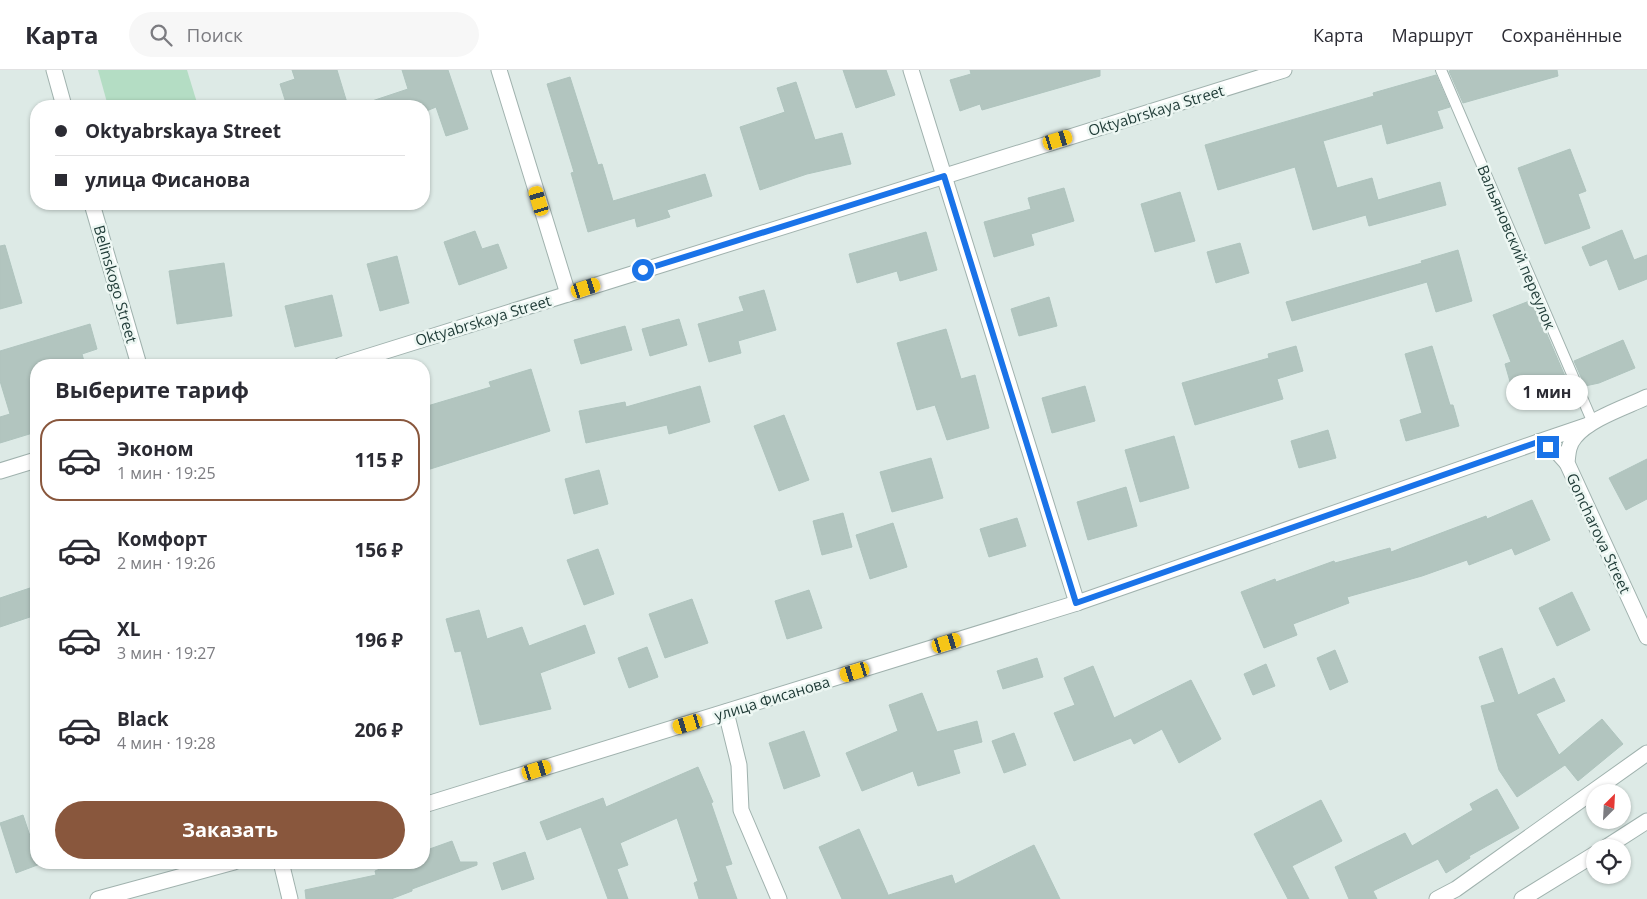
<!DOCTYPE html>
<html lang="ru">
<head>
<meta charset="utf-8">
<style>
  body { margin:0; font-family:"Open Sans",sans-serif; background:#f7f7f7; color:#2b2b33; height:100vh; display:flex; flex-direction:column; font-size:19px; white-space:nowrap }
  * { box-sizing:border-box; margin:0 }
  p { font-size:16px; color:#7c7c81 }
  .icon { flex:none; width:28px; height:28px; fill:none; stroke:currentColor; stroke-width:2; stroke-linecap:round; stroke-linejoin:round }
  .map { position:relative; flex:1; overflow:hidden }
  .sheet { position:absolute; left:30px; top:289px; width:400px; height:510px; display:flex; flex-direction:column; background:#fff; border-radius:20px; box-shadow:0 1px 4px #0004 }
  .sheet>* { flex:none }
  .guide { position:absolute; left:30px; top:30px; width:400px; height:110px; border-radius:20px; box-shadow:0 1px 4px #0004; display:grid; align-content:center; height:110px; padding:0 25px; background:#fff }
  .needle { width:32px; rotate:24deg }
  .buttons { position:absolute; left:1586px; top:714px; display:grid; gap:10px }
  .buttons a { display:grid; place-items:center; width:45px; height:45px; border-radius:50%; background:#fff; box-shadow:0 1px 4px #0004; font-size:25px }
  .end { position:absolute; width:22px; height:22px; margin:-11px; border:6px solid #1a73e8; background:#fff; box-shadow:0 0 0 2px #fff }
  .from { border-radius:50% }
  .bubble { position:absolute; height:35px; border-radius:18px; background:#fff; box-shadow:0 1px 4px #0004; font-size:16px; font-weight:700; line-height:35px; text-align:center }
  .car { position:absolute; width:15px; height:30px; margin:-15px -8px; border-radius:6px; box-shadow:0 0 4px 1px #0007; background:linear-gradient(#f5c518 24%,#345 0 40%,#f5c518 0 76%,#345 0 86%,#f5c518 0) }
  .guide b { display:flex; align-items:center; gap:18px; height:48px; font-size:19px }
  .guide b+b { border-top:1px solid #e1e1e2 }
  .guide i { width:12px; height:12px; background:#2b2b33 }
  ul { padding:0; list-style:none }
  li { display:flex; align-items:center; gap:15px; height:82px; margin:0 10px 8px; padding:0 15px; border:2px solid transparent; border-radius:20px }
  li div { flex:1 }
  li b { display:block; font-size:19px }
  li em { font-style:normal; font-weight:700 }
  li.active { border-color:#89573d }
  li>.icon { width:45px; height:45px; stroke-width:1.5 }
  h2 { padding:0 25px; font-size:22px; line-height:60px }
  .button { display:flex; gap:10px; margin-top:auto; padding:10px 25px }
  .button a { flex:1; height:58px; border-radius:30px; background:#89573d; color:#fff; font-size:20px; font-weight:700; line-height:58px; text-align:center }
  header { display:flex; align-items:center; gap:30px; box-sizing:border-box; height:70px; padding:0 25px; background:#fff; border-bottom:1px solid #e1e1e2 }
  header strong { font-size:24px }
  nav { display:flex; gap:28px; margin-inline-start:auto; font-size:18px }
  .search { width:350px; height:45px; background:#f7f7f7; display:flex; align-items:center; gap:12px; box-sizing:border-box; padding:0 18px; border-radius:28px; color:#7c7c81; font-size:19px }
  .map>svg:first-child { display:block }
  .green { fill:#b4ddc4 }
  .building { fill:#b2c5bf; stroke:#afc4be }
  .lines { fill:none; stroke-linecap:round; stroke-linejoin:round }
  .service-casing { stroke:#a0b2ae; stroke-width:12 }
  .minor-casing { stroke:#a0b2ae; stroke-width:17 }
  .tertiary-casing { stroke:#a0b2ae; stroke-width:17 }
  .service { stroke:#fff; stroke-width:10 }
  .minor { stroke:#fff; stroke-width:15 }
  .tertiary { stroke:#fff; stroke-width:15 }
  .route { stroke:#1a73e8; stroke-width:6 }
  .labels { text-anchor:middle; dominant-baseline:central; stroke-width:5; stroke-linejoin:round; paint-order:stroke }
  .street-label { font-size:15px; fill:#1e3a36; stroke:#edf7f3 }
</style>
</head>
<body>
<header>
<strong>Карта</strong>
<div class="search"><svg class="icon" aria-label="search" viewBox="0 0 24 24"><circle cx="10" cy="10" r="6"/><path d="M15 15l6 6"/></svg>Поиск</div>
<nav><a>Карта</a><a>Маршрут</a><a>Сохранённые</a></nav>
</header>
<div class="map">
<svg width="1647" height="829" viewBox="0 0 1647 829">
  <rect width="100%" height="100%" fill="#ddeae6"/>
  <path class="green" d="M98,0h89l11,36h-90z"/>
  <g class="building">
    <path d="M292,0h45l11,36h-61l-7,-22 15,-5z"/>
    <path d="M402,0h46l20,59 -22,7 -10,-29 -12,5v-6h-54l-1,-4 39,-13z"/>
    <path d="M843,0h43l9,25 -39,13z"/>
    <path d="M970,0h130v6l-118,34 -2,-6 -20,7 -10,-31 21,-6z"/>
    <path d="M1452,0h105l1,6 -95,27 -14,-32z"/>
    <path d="M1436,5l14,32 -13,4 6,17 -56,16 -5,-20 -59,17 14,47 35,-10 6,22 62,-18 6,23 -77,21 -3,-11 -53,15 -18,-63 -77,23 -13,-45 169,-49 -1,-3z"/>
    <path d="M570,7l28,88 4,-1 11,37 92,-27 7,22 -45,14 3,7 -33,10 -2,-9 -47,14 -17,-59 3,-1 -27,-88z"/>
    <path d="M796,12l19,58 27,-7 9,31 -44,10 -47,16 -20,-63 45,-15 -8,-24z"/>
    <path d="M1570,79l16,42 -8,3 12,34 -45,16 -27,-76z"/>
    <path d="M1064,118l10,33 -43,13 3,11 -40,12 -10,-35 47,-13 -3,-11z"/>
    <path d="M1180,122l15,49 -40,11 -14,-48z"/>
    <path d="M1622,160l12,30 13,-5v24l-28,11 -12,-31 -17,7 -8,-19z"/>
    <path d="M475,161l7,18 16,-5 9,24 -48,17 -15,-43z"/>
    <path d="M926,162l11,38 -37,11 -3,-10 -40,12 -8,-29z"/>
    <path d="M1240,173l9,30 -33,10 -9,-31z"/>
    <path d="M5,175l17,58 -22,6v-63z"/>
    <path d="M1458,180l14,51 -36,11 -9,-30 -135,39 -6,-19 136,-39 -1,-2z"/>
    <path d="M397,186l12,47 -29,8 -13,-47z"/>
    <path d="M224,193l8,53 -55,8 -8,-53z"/>
    <path d="M764,220l12,40 -38,11 3,12 -32,9 -11,-38 46,-13 -5,-14z"/>
    <path d="M332,225l10,41 -47,11 -10,-41z"/>
    <path d="M1049,227l8,29 -38,10 -8,-27z"/>
    <path d="M1532,230l39,90 -54,16 -12,-42 6,-2 -18,-47z"/>
    <path d="M679,249l8,26 -37,11 -8,-27z"/>
    <path d="M90,254l7,25 -15,5 3,11h-49v67l-36,11v-26l10,-3 -10,-33v-30z"/>
    <path d="M625,256l7,24 -51,14 -7,-24z"/>
    <path d="M946,259l15,50 14,-4 14,53 -42,12 -12,-35 -18,5 -20,-67z"/>
    <path d="M1623,270l12,28 -36,15 -14,3 -11,-25z"/>
    <path d="M1296,276l7,25 -26,8 6,20 -88,26 -13,-42 87,-25 -1,-4z"/>
    <path d="M1432,276l18,59h3l6,21 -53,15 -6,-21 22,-7 -17,-59z"/>
    <path d="M531,299l19,62 -126,40v-64l67,-20 -2,-5z"/>
    <path d="M700,316l10,36 -41,12 -2,-9 -81,18 -7,-32 46,-9 1,5z"/>
    <path d="M1085,316l10,35 -43,12 -10,-35z"/>
    <path d="M784,345l25,65 -30,11 -25,-65z"/>
    <path d="M1328,360l8,28 -37,10 -8,-27z"/>
    <path d="M1174,366l15,52 -49,14 -15,-52z"/>
    <path d="M931,388l12,40 -51,14 -12,-40z"/>
    <path d="M1647,389v40l-21,11 -17,-32z"/>
    <path d="M599,400l9,34 -34,10 -9,-35z"/>
    <path d="M1126,417l11,39 -49,14 -11,-38z"/>
    <path d="M1532,430l18,40 -35,15 -3,-7 -43,17 -2,-5 -45,16 -75,21 2,6 -56,21 4,11 -33,13 -23,-56 34,-13 1,3 58,-21 1,2 55,-15 1,4 95,-36 1,3z"/>
    <path d="M843,443l9,34 -30,8 -9,-34z"/>
    <path d="M1017,448l9,28 -37,11 -9,-28z"/>
    <path d="M893,453l14,44 -37,12 -14,-44z"/>
    <path d="M598,479l16,45 -30,11 -17,-45z"/>
    <path d="M36,516v29l-36,12v-29z"/>
    <path d="M809,520l13,38 -35,11 -12,-38z"/>
    <path d="M1572,522l18,38 -33,16 -18,-38z"/>
    <path d="M692,529l16,44 -43,15 -16,-44z"/>
    <path d="M479,540l8,29 35,-12 7,19 56,-21 10,28 -55,20 11,36 -71,16 -19,-74 -6,1 -9,-33z"/>
    <path d="M647,577l11,30 -29,11 -11,-30z"/>
    <path d="M1502,578l16,47 36,-17 11,23 -29,13 23,41 43,-36 21,25 -45,37 -13,-16 -48,32 -18,-27 -18,-64 14,-4 -16,-45z"/>
    <path d="M1335,580l13,32 -18,8 -13,-32z"/>
    <path d="M1037,588l6,19 -40,12 -6,-18z"/>
    <path d="M1266,594l9,22 -22,9 -9,-21z"/>
    <path d="M1093,596l21,52 77,-38 30,59 -42,24 -17,-34 -28,15 -3,-6 -57,23 -20,-48 21,-8 -11,-27z"/>
    <path d="M922,623l15,39 40,-11 5,21 -29,8 7,23 -42,13 -5,-15 -51,20 -16,-38 52,-22 -9,-26z"/>
    <path d="M804,661l16,45 -36,13 -15,-46z"/>
    <path d="M1014,663l12,32 -22,8 -12,-32z"/>
    <path d="M698,697l15,35 -2,1 21,61 -7,2 12,33h-38l-5,-16 4,-2 -21,-63 -57,25 8,22 -11,4 11,30h-20l-27,-72 -34,13 -7,-18 63,-24 3,9z"/>
    <path d="M1497,719l22,39 -50,28 1,2 -24,15 -8,-14 -65,32 4,8h-28l-14,-32 70,-34 7,13 61,-36 -3,-6z"/>
    <path d="M1321,730l21,41 -50,25 17,33h-21l-34,-65z"/>
    <path d="M23,745l13,39v8l4,2 -24,9 -16,-50z"/>
    <path d="M859,759l31,70h-48l-23,-52z"/>
    <path d="M452,771l8,21h17v3l-65,24v2l-21,8h-85l-1,-9 71,-15 -1,-4 22,-9h27v-11z"/>
    <path d="M1034,775l26,54h-170l-1,-4 63,-20 3,9z"/>
    <path d="M525,782l9,27 -32,11 -9,-27z"/>
  </g>
  <g class="lines">
    <defs>
      <path id="service" d="M1441,0l152,353"/>
      <g id="minor">
        <path d="M54,0l10,36"/>
        <path d="M499,0l69,224"/>
        <path d="M911,0l166,533"/>
        <path d="M92,134l47,161"/>
        <path d="M341,295l943,-295"/>
        <path d="M1538,372l50,-17"/>
        <path d="M0,401l36,-11"/>
        <path d="M726,642l13,53 2,45 38,89"/>
        <path d="M424,735l653,-202 461,-161 20,11 9,10"/>
        <path d="M1605,778l42,-27"/>
        <path d="M281,792l9,37"/>
        <path d="M98,829l136,-37"/>
        <path d="M1437,829l19,-10 191,-136"/>
        <path d="M1522,829l73,-45"/>
      </g>
      <path id="tertiary" d="M1647,327c-21,10 -58,22 -72,40 -7,8 -7,17 -8,26l80,174"/>
    </defs>
    <use href="#service" class="service-casing"/>
    <use href="#minor" class="minor-casing"/>
    <use href="#tertiary" class="tertiary-casing"/>
    <use href="#service" class="service"/>
    <use href="#minor" class="minor"/>
    <use href="#tertiary" class="tertiary"/>
  </g>
  <g class="lines">
    <path class="route" d="M643,200l301,-94 132,427 462,-161 10,5"/>
  </g>
  <g class="labels">
    <g class="street-label">
      <text transform="translate(1156 40) rotate(-17)">Oktyabrskaya Street</text>
      <text transform="translate(1517 177) rotate(67)">Вальяновский переулок</text>
      <text transform="translate(116 214) rotate(74)">Belinskogo Street</text>
      <text transform="translate(483 250) rotate(-17)">Oktyabrskaya Street</text>
      <text transform="translate(1599 463) rotate(65)">Goncharova Street</text>
      <text transform="translate(772 628) rotate(-17)">улица Фисанова</text>
    </g>
  </g>
</svg>
<div class="buttons">
<a><svg class="needle" viewBox="-14 -14 28 28"><path d="M0-13l5 13h-10z" fill="#e53935"/><path d="M0 13l5-13h-10z" fill="#7c7c81"/></svg></a>
<a><svg class="icon" aria-label="locate" viewBox="0 0 24 24"><circle cx="12" cy="12" r="6"/><path d="M12 2v4M12 18v4M2 12h4M18 12h4"/></svg></a>
</div>
<i class="end from" style="left:643px;top:200px"></i>
<i class="end" style="left:1548px;top:377px"></i>
<div class="bubble" style="left:1506px;top:305px;width:82px">1 мин</div>
<i class="car" style="left:1058px;top:70px;rotate:73deg"></i>
<i class="car" style="left:539px;top:131px;rotate:343deg"></i>
<i class="car" style="left:586px;top:218px;rotate:72deg"></i>
<i class="car" style="left:947px;top:573px;rotate:73deg"></i>
<i class="car" style="left:855px;top:602px;rotate:253deg"></i>
<i class="car" style="left:688px;top:654px;rotate:253deg"></i>
<i class="car" style="left:537px;top:700px;rotate:73deg"></i>
<div class="guide">
<b><i class="from"></i>Oktyabrskaya Street</b>
<b><i></i>улица Фисанова</b>
</div>
<section class="sheet">
<h2>Выберите тариф</h2>
<ul>
<li class="active"><svg class="icon" aria-label="car" viewBox="0 0 24 24"><path d="M5 17H2v-5l4-1 3-4h7l3 4 3 1v5h-3M9 17h6M6 11h13"/><circle cx="7" cy="17" r="2"/><circle cx="17" cy="17" r="2"/></svg><div><b>Эконом</b><p>1 мин · 19:25</p></div><em>115 ₽</em></li>
<li><svg class="icon" aria-label="car" viewBox="0 0 24 24"><path d="M5 17H2v-5l4-1 3-4h7l3 4 3 1v5h-3M9 17h6M6 11h13"/><circle cx="7" cy="17" r="2"/><circle cx="17" cy="17" r="2"/></svg><div><b>Комфорт</b><p>2 мин · 19:26</p></div><em>156 ₽</em></li>
<li><svg class="icon" aria-label="car" viewBox="0 0 24 24"><path d="M5 17H2v-5l4-1 3-4h7l3 4 3 1v5h-3M9 17h6M6 11h13"/><circle cx="7" cy="17" r="2"/><circle cx="17" cy="17" r="2"/></svg><div><b>XL</b><p>3 мин · 19:27</p></div><em>196 ₽</em></li>
<li><svg class="icon" aria-label="car" viewBox="0 0 24 24"><path d="M5 17H2v-5l4-1 3-4h7l3 4 3 1v5h-3M9 17h6M6 11h13"/><circle cx="7" cy="17" r="2"/><circle cx="17" cy="17" r="2"/></svg><div><b>Black</b><p>4 мин · 19:28</p></div><em>206 ₽</em></li>
</ul>
<div class="button"><a>Заказать</a></div>
</section>
</div>
</body>
</html>
